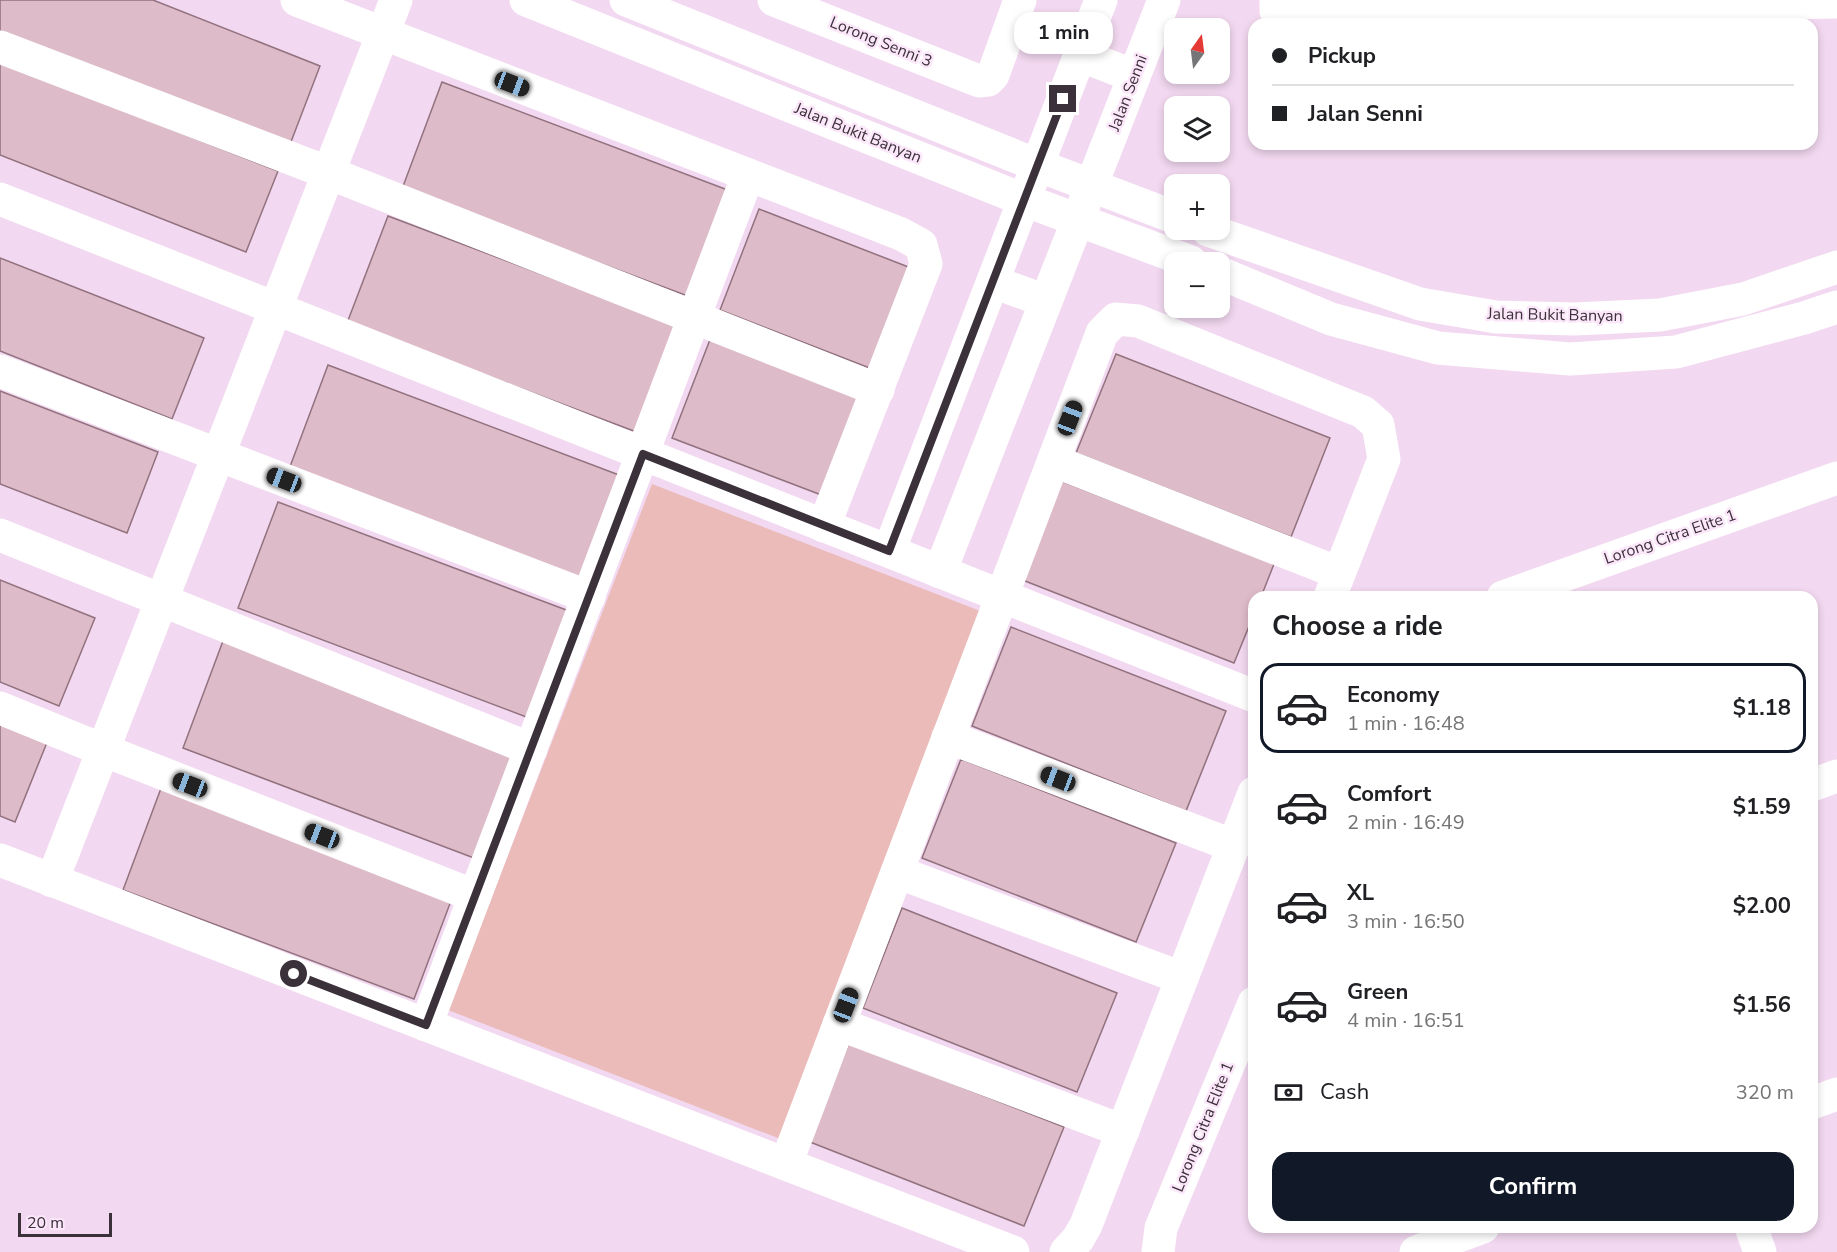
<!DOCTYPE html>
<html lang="en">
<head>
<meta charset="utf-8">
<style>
  body { margin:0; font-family:"Nunito Sans",sans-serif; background:#f6f6f6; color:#202124; height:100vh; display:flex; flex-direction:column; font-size:22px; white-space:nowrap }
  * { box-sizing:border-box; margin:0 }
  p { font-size:20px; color:#757577 }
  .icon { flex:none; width:33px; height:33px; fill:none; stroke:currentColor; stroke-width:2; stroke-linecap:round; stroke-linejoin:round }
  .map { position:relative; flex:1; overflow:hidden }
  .details { position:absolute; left:1248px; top:591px; width:570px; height:642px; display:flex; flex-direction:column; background:#fff; border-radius:18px; box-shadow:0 3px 9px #0003 }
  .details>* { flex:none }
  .guide { position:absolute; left:1248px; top:18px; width:570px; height:132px; border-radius:18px; box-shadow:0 3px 9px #0003; display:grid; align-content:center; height:132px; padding:0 24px; background:#fff }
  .needle { width:39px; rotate:14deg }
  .tools { position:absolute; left:1164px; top:18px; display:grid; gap:12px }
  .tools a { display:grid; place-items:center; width:66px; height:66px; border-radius:12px; background:#fff; box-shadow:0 3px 9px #0003; font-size:30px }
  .scale { position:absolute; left:18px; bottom:15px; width:94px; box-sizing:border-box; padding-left:6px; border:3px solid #3b313a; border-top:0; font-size:16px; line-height:21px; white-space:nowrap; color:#3b313a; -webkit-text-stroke:4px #fce7fa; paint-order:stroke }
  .end { position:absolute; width:27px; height:27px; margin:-14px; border:8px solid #3b313a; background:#fff; box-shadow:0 0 0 3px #fff }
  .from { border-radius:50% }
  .bubble { position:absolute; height:42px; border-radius:18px; background:#fff; box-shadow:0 3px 9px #0003; font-size:20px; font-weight:700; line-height:42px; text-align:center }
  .car { position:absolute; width:18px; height:36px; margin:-18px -9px; border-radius:8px; box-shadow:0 0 4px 2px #0007; background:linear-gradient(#222 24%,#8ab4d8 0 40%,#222 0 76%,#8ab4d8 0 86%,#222 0) }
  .guide b { display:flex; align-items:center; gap:21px; height:57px; font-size:22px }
  .guide b+b { border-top:2px solid #e0e0e0 }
  .guide i { width:15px; height:15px; background:#202124 }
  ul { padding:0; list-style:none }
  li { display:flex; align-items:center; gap:18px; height:90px; margin:0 12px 9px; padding:0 12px; border:3px solid transparent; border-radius:18px }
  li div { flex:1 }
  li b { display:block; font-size:22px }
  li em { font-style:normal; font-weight:700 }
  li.current { border-color:#111827 }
  li>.icon { width:54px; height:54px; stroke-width:1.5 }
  h2 { padding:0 24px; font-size:27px; line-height:72px }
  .pay { display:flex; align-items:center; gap:15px; height:66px; padding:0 24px; font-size:22px }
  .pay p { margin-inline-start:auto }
  .cta { display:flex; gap:12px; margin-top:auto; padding:12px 24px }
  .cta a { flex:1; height:69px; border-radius:18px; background:#111827; color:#fff; font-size:24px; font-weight:700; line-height:69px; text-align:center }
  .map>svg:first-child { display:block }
  .green { fill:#ebbbb9 }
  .building { fill:#debbc8; stroke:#91727e; stroke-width:1.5 }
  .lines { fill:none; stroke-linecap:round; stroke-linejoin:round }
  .minor { stroke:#fff; stroke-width:33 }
  .route { stroke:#3b313a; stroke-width:8 }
  .labels { text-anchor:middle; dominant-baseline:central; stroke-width:5; stroke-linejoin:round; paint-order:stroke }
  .street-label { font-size:16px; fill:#3b313a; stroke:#fce7fa }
</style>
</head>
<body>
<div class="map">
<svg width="1837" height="1252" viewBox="0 0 1837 1252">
  <rect width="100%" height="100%" fill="#f2d8f0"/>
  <path class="green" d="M652,484l336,130 -205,526 -335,-130z"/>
  <g class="building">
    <path d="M0,0h153l167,66 -31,81 -289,-113z"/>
    <path d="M0,62l278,109 -32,81 -246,-97z"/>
    <path d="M442,82l291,110 -40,106 -291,-109z"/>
    <path d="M759,209l152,59 -39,101 -152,-59z"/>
    <path d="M388,216l291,110 -40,107 -292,-110z"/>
    <path d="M0,258l204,80 -32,81 -172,-68z"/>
    <path d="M711,337l152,59 -39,100 -152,-58z"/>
    <path d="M1116,354l214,84 -39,99 -215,-84z"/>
    <path d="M328,365l291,110 -40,107 -291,-110z"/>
    <path d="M0,391l158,61 -31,81 -127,-49z"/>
    <path d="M1059,480l215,84 -13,33h-7v17l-20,49 -214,-84z"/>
    <path d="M278,502l291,109 -40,107 -291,-110z"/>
    <path d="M0,580l95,38 -36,88 -59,-24z"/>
    <path d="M1011,627l215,84 -40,100 -214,-85z"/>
    <path d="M223,641l291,110 -40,107 -291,-110z"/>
    <path d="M0,715l50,20 -35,87 -15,-6z"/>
    <path d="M961,759l215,84 -40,99 -214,-84z"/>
    <path d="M163,783l291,110 -40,106 -291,-109z"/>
    <path d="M902,908l215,85 -40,99 -214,-84z"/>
    <path d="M849,1043l215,84 -40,99 -214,-84z"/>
  </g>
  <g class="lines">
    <g class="minor">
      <path d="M297,0l604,234 20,11 5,19 -102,262"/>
      <path d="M526,0l498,200 167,62"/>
      <path d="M626,0l411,165 137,52"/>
      <path d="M774,0l205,81 9,-1 5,-5 27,-75"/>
      <path d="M1276,0v11l561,-9"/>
      <path d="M0,47l329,126 549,217"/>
      <path d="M1080,55l54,21"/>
      <path d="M0,199l1254,497"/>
      <path d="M1208,230l212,74 76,13 79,2 85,-4 83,-16 94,-32"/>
      <path d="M1220,273l111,46 107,29 132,11 106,-7 128,-34 33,-11"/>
      <path d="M993,282l53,19"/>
      <path d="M0,371l589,226"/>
      <path d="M1054,461l285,112"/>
      <path d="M0,535l531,214"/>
      <path d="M889,551l212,-551"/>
      <path d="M940,572l224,-572"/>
      <path d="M1503,597l334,-119"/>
      <path d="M0,708l103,42 372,146"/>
      <path d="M948,737l286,109"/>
      <path d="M1812,785l25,-9"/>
      <path d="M0,860l1013,392"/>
      <path d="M897,872l285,106"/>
      <path d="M52,881l344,-881"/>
      <path d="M839,1024l284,107"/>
      <path d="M426,1025l322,-850"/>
      <path d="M1812,1103l25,-9"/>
      <path d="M786,1164l316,-831 14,-14 22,2 225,91 15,13 6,34 -54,138"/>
      <path d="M1751,1227l9,25"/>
      <path d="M1066,1252l12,-13 8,-14 168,-432"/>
      <path d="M1158,1252l3,-24 93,-225"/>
      <path d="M1416,1252l67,-25"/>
    </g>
  </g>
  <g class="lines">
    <path class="route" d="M294,974l132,51 217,-571 246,97 174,-452"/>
  </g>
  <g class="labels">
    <g class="street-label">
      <text transform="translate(881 42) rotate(22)">Lorong Senni 3</text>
      <text transform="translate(1128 93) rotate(-69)">Jalan Senni</text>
      <text transform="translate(858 133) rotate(22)">Jalan Bukit Banyan</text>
      <text transform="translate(1555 315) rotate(1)">Jalan Bukit Banyan</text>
      <text transform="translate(1670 537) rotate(-19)">Lorong Citra Elite 1</text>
      <text transform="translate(1203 1127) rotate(-68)">Lorong Citra Elite 1</text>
    </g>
  </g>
</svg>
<div class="tools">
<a><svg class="needle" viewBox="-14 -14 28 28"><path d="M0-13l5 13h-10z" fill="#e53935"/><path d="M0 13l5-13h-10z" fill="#757577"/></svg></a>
<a><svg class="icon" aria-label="layers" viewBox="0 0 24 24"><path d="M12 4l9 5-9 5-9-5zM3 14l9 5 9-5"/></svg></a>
<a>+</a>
<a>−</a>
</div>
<div class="scale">20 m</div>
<i class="end from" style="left:294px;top:974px"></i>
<i class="end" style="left:1063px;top:99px"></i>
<div class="bubble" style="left:1014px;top:12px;width:99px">1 min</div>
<i class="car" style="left:512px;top:84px;rotate:111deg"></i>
<i class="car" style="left:1070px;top:418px;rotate:21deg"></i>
<i class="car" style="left:284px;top:480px;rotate:291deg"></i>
<i class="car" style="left:1058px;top:779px;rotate:291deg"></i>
<i class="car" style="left:190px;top:785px;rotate:291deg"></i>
<i class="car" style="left:322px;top:836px;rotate:291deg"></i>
<i class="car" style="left:846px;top:1005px;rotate:21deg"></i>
<div class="guide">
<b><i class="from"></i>Pickup</b>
<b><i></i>Jalan Senni</b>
</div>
<section class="details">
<h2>Choose a ride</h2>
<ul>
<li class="current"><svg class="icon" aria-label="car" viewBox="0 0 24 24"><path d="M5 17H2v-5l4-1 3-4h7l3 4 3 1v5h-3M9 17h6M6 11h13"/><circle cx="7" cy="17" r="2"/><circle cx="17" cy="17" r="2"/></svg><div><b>Economy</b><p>1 min · 16:48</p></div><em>$1.18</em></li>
<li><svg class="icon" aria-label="car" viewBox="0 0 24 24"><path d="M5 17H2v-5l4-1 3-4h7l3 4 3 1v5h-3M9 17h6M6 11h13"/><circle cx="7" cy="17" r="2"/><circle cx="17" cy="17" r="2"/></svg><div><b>Comfort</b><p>2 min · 16:49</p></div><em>$1.59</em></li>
<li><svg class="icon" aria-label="car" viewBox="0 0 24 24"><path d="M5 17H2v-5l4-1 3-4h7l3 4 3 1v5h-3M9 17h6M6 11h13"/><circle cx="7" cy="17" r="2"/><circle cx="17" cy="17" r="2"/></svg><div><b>XL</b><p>3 min · 16:50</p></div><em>$2.00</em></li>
<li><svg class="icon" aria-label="car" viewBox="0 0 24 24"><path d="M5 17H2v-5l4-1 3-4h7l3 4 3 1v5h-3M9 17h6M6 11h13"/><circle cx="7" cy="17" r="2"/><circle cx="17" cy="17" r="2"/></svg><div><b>Green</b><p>4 min · 16:51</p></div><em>$1.56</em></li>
</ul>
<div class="pay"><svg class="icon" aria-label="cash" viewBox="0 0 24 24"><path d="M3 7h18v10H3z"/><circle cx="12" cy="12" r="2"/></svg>Cash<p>320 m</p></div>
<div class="cta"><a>Confirm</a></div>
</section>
</div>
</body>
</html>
